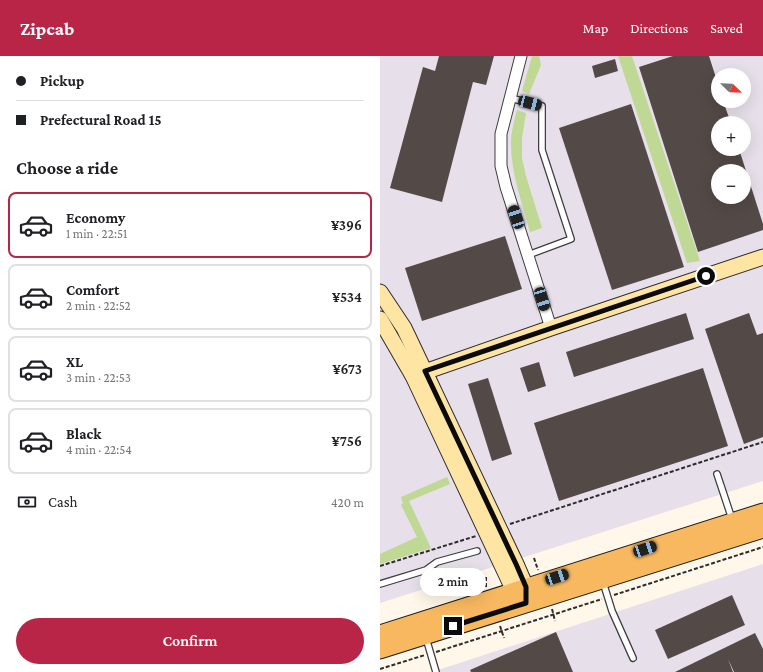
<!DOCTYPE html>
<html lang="en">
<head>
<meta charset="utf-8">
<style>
  body { margin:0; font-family:"Crimson Pro",serif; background:#f2f2f2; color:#202124; height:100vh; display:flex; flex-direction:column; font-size:15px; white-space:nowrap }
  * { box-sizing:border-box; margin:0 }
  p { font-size:13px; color:#757577 }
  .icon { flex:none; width:22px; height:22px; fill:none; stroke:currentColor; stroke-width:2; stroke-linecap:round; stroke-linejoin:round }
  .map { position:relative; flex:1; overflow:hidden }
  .panel { display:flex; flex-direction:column; background:#fff; width:380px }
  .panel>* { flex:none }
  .hud { display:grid; align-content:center; height:88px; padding:0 16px; background:#fff }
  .needle { width:26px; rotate:113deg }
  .tools { position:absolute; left:331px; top:12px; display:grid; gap:8px }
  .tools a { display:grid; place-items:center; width:40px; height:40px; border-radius:50%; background:#fff; box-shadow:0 4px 16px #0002; font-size:20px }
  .end { position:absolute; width:18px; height:18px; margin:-9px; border:5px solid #0b0b0b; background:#fff; box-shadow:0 0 0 2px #fff }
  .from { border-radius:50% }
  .bubble { position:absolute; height:28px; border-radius:14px; background:#fff; box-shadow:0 4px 16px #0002; font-size:13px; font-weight:600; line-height:28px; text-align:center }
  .car { position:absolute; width:12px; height:24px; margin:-12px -6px; border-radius:5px; box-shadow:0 0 3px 1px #0007; background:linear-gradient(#222 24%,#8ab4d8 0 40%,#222 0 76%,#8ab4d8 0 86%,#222 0) }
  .hud b { display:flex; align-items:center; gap:14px; height:38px; font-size:15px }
  .hud b+b { border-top:1px solid #e0e0e0 }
  .hud i { width:10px; height:10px; background:#202124 }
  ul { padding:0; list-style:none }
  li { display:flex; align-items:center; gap:12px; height:66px; margin:0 8px 6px; padding:0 8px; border:2px solid #e0e0e0; border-radius:8px }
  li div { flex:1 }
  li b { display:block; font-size:15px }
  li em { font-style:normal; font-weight:600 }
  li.selected { border-color:#b92546 }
  li>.icon { width:36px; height:36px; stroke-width:1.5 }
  h2 { padding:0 16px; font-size:18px; line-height:48px }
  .pay { display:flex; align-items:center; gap:10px; height:44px; padding:0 16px; font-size:15px }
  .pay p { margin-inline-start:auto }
  .action { display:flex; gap:8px; margin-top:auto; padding:8px 16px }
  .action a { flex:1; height:46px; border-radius:24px; background:#b92546; color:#fff; font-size:16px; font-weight:600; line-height:46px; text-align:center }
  header { display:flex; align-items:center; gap:24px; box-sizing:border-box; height:56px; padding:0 20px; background:#b92546; color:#fff }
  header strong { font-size:19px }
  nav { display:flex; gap:22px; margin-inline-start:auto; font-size:14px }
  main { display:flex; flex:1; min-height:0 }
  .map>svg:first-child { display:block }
  .industrial { fill:#e7dfea; fill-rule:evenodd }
  .forest { fill:#bfd893 }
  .building { fill:#534a47; fill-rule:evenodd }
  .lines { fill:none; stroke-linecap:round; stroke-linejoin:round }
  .lane-casing { stroke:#3e3e3e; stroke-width:8 }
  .street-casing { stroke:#3e3e3e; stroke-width:13 }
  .secondary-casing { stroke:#2d2d2d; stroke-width:17 }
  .primary-casing { stroke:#1c1c1c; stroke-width:19 }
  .path { stroke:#2d2d2d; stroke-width:2; stroke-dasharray:4 2; stroke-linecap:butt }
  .lane { stroke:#fff; stroke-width:5.5 }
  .street { stroke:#fff; stroke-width:11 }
  .secondary { stroke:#fee5a4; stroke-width:15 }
  .primary { stroke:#f7b860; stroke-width:17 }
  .route { stroke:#0b0b0b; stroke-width:5 }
</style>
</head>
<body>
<header>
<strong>Zipcab</strong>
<nav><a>Map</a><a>Directions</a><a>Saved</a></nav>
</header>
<main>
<section class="panel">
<div class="hud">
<b><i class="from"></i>Pickup</b>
<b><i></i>Prefectural Road 15</b>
</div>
<h2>Choose a ride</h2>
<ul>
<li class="selected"><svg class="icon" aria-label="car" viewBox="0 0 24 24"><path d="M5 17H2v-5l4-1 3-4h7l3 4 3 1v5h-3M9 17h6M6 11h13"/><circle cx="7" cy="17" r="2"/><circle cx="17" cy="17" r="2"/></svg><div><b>Economy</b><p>1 min · 22:51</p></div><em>¥396</em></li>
<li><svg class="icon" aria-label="car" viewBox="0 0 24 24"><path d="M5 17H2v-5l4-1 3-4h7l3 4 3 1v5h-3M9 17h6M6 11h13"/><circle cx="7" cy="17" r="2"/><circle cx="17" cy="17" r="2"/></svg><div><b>Comfort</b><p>2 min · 22:52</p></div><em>¥534</em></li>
<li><svg class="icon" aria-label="car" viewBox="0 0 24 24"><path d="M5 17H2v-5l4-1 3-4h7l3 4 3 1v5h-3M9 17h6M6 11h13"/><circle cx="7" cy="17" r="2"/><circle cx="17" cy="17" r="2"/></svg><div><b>XL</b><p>3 min · 22:53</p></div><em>¥673</em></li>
<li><svg class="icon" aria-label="car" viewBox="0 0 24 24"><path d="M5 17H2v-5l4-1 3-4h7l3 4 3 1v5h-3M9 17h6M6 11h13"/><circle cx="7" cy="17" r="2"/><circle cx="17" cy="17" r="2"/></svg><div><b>Black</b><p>4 min · 22:54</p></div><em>¥756</em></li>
</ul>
<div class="pay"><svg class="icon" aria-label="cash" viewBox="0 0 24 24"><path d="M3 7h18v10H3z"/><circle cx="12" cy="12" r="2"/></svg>Cash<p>420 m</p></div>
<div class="action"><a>Confirm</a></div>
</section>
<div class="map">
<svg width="383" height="616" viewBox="0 0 383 616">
  <rect width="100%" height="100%" fill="#fff7e9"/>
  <g class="industrial">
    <path d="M0,0h383v425l-383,122zM338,19h26v26h-26zM338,67h26v26h-26zM338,115h26v26h-26z"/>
    <path d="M383,508v108h-331z"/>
  </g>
  <g class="forest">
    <path d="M152,0h7l2,9 -12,29 -7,-3z"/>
    <path d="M238,0h14l68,205 -13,2z"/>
    <path d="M137,54l9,3 -4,25v20l4,18 16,52 -12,4c-8,-29 -19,-59 -19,-88 0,-12 3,-23 6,-34z"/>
    <path d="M67,421l3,7 -41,17 22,47 -51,16v-10l37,-17 -16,-32 2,-2 -2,-6z"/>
  </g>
  <g class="building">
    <path d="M59,0h55l-8,29 -13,-3 -31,120 -52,-14 33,-121 12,4z"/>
    <path d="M293,0h36l9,28v17h5l8,22h-13v26h21l24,75v6l-65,22 -59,-185zM338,115h26v26h-26z"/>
    <path d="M235,3l3,12 -23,7 -3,-12z"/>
    <path d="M251,48l53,163 -72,23 -53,-162z"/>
    <path d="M125,180l17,53 -100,32 -17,-53z"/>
    <path d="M306,257l8,26 -120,38 -8,-25z"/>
    <path d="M369,257l8,22 6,-2v104l-19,7 -39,-115z"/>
    <path d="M159,306l7,24 -18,6 -8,-24z"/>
    <path d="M323,312l25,78 -169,55 -25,-78z"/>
    <path d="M108,322l24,76 -20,7 -24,-77z"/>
    <path d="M352,539l13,30 -77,34 -13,-29z"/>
    <path d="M176,576l17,40h-102l-1,-2z"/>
    <path d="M375,577l8,16v23h-29l-6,-13 5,13h-58z"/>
  </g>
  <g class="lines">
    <defs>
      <g id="lane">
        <path d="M130,42l32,8v44l29,89 -43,16"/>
        <path d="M337,418l15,45"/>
        <path d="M223,526l9,29 21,47"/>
        <path d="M0,528l46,-14 11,-8 40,-11"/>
        <path d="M46,582l10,34"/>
      </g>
      <path id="street" d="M141,0l-20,78v32l5,21 45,141"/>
      <g id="secondary">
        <path d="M0,236l24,36 112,236 10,23v11"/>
        <path d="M0,263l33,57 101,215 9,9"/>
        <path d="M33,320l138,-48 212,-71"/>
      </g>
      <g id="primary">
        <path d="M0,578l383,-122"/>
        <path d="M0,594l383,-121"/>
      </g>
    </defs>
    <use href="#lane" class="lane-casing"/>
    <use href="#street" class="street-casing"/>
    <use href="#secondary" class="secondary-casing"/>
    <use href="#primary" class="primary-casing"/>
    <g class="path">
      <path d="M130,468l253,-82"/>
      <path d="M154,502l4,12"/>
      <path d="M0,510l96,-30"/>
      <path d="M106,521v10"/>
      <path d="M234,539l149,-48"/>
      <path d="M172,553l3,12"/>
      <path d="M120,570l4,12"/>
      <path d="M56,596l166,-53"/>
      <path d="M0,613l45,-14"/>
    </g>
    <use href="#lane" class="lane"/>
    <use href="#street" class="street"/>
    <use href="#secondary" class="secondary"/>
    <use href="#primary" class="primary"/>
  </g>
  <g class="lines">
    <path class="route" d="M73,570l73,-23v-16l-10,-23 -91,-193 281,-95"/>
  </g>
</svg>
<div class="tools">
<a><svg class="needle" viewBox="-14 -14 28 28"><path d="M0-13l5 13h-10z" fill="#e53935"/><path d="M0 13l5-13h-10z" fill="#757577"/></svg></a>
<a>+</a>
<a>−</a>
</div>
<i class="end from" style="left:326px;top:220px"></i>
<i class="end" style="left:73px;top:570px"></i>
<div class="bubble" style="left:40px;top:512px;width:66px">2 min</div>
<i class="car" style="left:150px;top:47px;rotate:105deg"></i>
<i class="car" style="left:136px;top:161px;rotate:342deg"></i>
<i class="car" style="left:162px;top:243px;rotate:163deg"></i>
<i class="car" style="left:265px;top:493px;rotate:72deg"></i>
<i class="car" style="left:177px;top:521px;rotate:72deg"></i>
</div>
</main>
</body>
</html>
